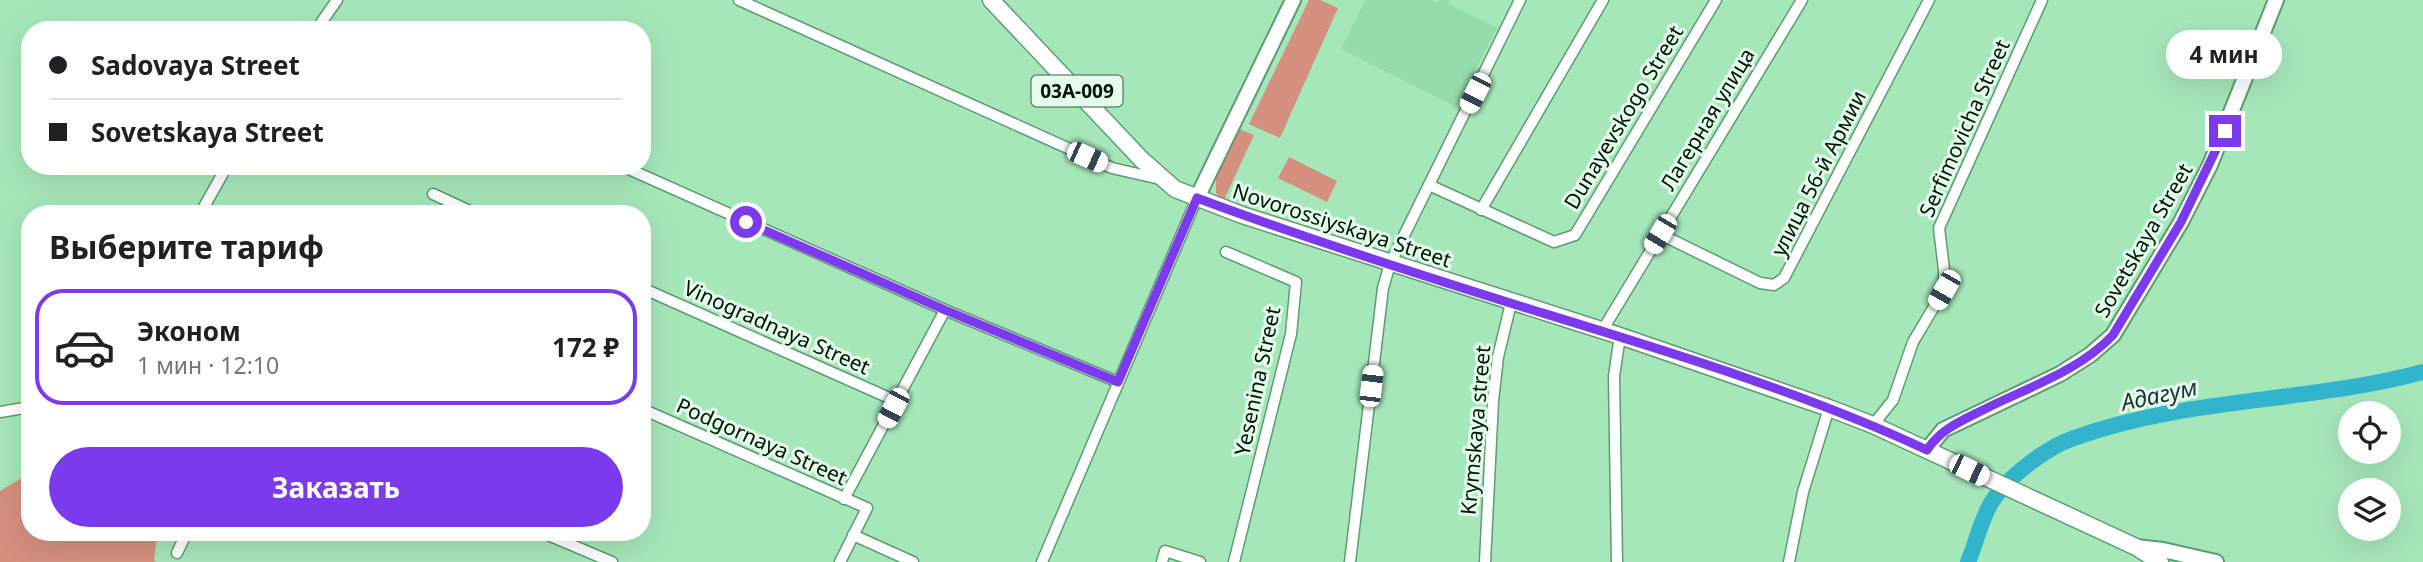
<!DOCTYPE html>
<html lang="ru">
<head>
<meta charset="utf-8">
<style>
  body { margin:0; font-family:"Noto Sans",sans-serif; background:#f6f6f6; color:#202124; height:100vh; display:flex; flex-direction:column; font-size:26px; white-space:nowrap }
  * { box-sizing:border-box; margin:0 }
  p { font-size:23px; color:#757577 }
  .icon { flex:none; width:38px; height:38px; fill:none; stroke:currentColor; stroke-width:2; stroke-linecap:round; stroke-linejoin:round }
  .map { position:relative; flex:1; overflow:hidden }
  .details { position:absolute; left:21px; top:205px; width:630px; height:336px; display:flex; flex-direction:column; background:#fff; border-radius:28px; box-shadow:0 7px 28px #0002 }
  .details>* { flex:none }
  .banner { position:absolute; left:21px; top:21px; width:630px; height:154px; border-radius:28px; box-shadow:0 7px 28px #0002; display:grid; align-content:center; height:154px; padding:0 28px; background:#fff }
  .tools { position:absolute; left:2338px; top:401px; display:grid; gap:14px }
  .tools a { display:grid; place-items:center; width:63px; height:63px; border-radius:50%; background:#fff; box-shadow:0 7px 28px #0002; font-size:35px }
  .end { position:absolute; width:32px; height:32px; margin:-16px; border:9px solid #7c3aed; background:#fff; box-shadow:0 0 0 4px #fff }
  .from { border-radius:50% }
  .bubble { position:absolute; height:49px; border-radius:24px; background:#fff; box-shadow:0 7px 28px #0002; font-size:23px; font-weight:700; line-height:49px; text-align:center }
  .car { position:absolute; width:21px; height:42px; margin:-21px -10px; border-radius:9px; box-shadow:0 0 5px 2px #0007; background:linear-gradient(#fff 24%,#345 0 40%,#fff 0 76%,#345 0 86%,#fff 0) }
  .banner b { display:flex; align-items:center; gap:24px; height:66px; font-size:26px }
  .banner b+b { border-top:2px solid #e0e0e0 }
  .banner i { width:18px; height:18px; background:#202124 }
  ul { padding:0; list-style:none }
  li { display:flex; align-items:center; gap:21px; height:116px; margin:0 14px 10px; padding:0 14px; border:4px solid transparent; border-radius:28px }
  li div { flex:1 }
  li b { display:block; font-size:26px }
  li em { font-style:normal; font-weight:700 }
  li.current { border-color:#7c3aed }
  li>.icon { width:63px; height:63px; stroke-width:1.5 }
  h2 { padding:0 28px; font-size:32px; line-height:84px }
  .cta { display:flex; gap:14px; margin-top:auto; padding:14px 28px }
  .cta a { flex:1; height:80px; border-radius:42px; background:#7c3aed; color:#fff; font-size:28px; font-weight:700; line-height:80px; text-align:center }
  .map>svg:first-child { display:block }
  .built { fill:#94dcac }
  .green { fill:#d5907f }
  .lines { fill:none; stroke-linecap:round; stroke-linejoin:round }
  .river { stroke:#33b4cd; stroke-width:16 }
  .minor-casing { stroke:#5d9b73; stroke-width:13 }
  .secondary-casing { stroke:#5d9b73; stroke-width:18 }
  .primary-casing { stroke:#5d9b73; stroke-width:19 }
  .minor { stroke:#fff; stroke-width:10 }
  .secondary { stroke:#fff; stroke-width:14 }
  .primary { stroke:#fff; stroke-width:16 }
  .route { stroke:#7c3aed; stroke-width:9 }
  .labels { text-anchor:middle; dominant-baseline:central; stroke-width:6; stroke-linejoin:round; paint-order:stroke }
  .shield { fill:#e4fdeb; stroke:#445a4b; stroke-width:2 }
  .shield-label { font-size:19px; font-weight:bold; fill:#001406 }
  .street-label { font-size:21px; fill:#001406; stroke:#e4fdeb }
  .water-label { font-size:23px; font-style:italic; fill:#1c3136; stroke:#e4fdeb }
</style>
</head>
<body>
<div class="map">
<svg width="2423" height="562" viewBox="0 0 2423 562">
  <rect width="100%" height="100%" fill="#a6e7ba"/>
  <path class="built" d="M1365,0h66l6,3 1,-3h11l-1,4 49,24 -41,79 -115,-58z"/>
  <g class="green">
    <path d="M1309,0h11l18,8 -58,130 -31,-14z"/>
    <path d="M1239,129l15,6 -31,67 -7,-9v-16z"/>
    <path d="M1289,157l48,24 -10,21 -49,-24z"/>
    <path d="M30,473v59h130l-4,11 -2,18 3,1h-157v-71z"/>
  </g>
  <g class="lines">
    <path class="river" d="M1968,562c8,-19 13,-42 23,-59 15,-25 56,-56 83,-65 112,-41 234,-35 349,-66"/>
    <defs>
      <g id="minor">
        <path d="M739,0l373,168 48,11"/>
        <path d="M316,30l21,-30"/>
        <path d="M622,166l323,144 173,72"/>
        <path d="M1429,185l125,57 21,-7 141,-235"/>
        <path d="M433,194l43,20"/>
        <path d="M1481,210l122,-210"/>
        <path d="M200,214l27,-48"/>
        <path d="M1660,234l100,49 14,2 10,-7 145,-278"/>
        <path d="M1226,252l70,30 -5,52 -57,228"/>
        <path d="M642,288l254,113"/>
        <path d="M1602,331l200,-331"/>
        <path d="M642,409l225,99 -27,54"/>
        <path d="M0,412l30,-5"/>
        <path d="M1873,425l20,-25 20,-58 31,-52v-20l-5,-42 103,-228"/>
        <path d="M844,499l101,-189"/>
        <path d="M541,532l71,30"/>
        <path d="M853,535l60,27"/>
        <path d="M177,553l10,-21"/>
        <path d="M1042,562l155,-364"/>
        <path d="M1162,562l3,-11 35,11"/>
        <path d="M1350,562l33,-274 7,-24 130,-264"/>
        <path d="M1485,562l8,-161 5,-44 13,-54"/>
        <path d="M1617,562l-3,-186 6,-40"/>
        <path d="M1789,562l14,-70 26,-84"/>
      </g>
      <g id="secondary">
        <path d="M1197,198l96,-198"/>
        <path d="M1927,450l16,-20 117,-56 30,-19 23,-20 68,-113 29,-57 66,-165"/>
        <path d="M2136,547l27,3 53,12"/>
      </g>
      <path id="primary" d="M991,0l150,159 34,30 67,26 378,121 209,72 44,17 263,122 24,15"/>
    </defs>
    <use href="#minor" class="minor-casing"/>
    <use href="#secondary" class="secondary-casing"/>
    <use href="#primary" class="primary-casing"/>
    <use href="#minor" class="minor"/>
    <use href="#secondary" class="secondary"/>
    <use href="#primary" class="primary"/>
  </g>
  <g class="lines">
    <path class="route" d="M746,222l199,88 173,72 79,-184c107,40 217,75 326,109 137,42 275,83 404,143 14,-21 34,-29 56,-40 45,-23 95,-38 130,-75l68,-113 44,-91"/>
  </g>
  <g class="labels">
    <rect class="shield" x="1031.5" y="75.5" width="91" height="31" rx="5"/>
    <g class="shield-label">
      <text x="1077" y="91">03А-009</text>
    </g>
    <g class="street-label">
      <text transform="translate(1623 117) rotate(-59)">Dunayevskogo Street</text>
      <text transform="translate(1707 119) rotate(-59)">Лагерная улица</text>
      <text transform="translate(1964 128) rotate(-66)">Serfimovicha Street</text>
      <text transform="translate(1818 173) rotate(-63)">улица 56-й Армии</text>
      <text transform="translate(1342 225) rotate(18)">Novorossiyskaya Street</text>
      <text transform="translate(2143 240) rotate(-60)">Sovetskaya Street</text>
      <text transform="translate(777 327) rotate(24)">Vinogradnaya Street</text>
      <text transform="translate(1257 381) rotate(-78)">Yesenina Street</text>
      <text transform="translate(1475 430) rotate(-85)">Krymskaya street</text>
      <text transform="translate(762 441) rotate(24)">Podgornaya Street</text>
    </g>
    <g class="water-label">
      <text transform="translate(2159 394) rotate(-12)">Адагум</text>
    </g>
  </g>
</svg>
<div class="tools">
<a><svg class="icon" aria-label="locate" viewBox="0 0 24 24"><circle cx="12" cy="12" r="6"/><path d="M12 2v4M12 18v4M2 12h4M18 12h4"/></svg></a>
<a><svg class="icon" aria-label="layers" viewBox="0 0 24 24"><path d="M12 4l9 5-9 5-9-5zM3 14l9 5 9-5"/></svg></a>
</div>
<i class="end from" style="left:746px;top:222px"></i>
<i class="end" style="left:2225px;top:131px"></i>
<div class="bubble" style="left:2166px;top:30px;width:116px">4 мин</div>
<i class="car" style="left:1475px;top:93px;rotate:207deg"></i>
<i class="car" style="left:1087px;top:157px;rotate:114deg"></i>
<i class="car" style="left:1660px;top:234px;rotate:211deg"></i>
<i class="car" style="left:1944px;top:290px;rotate:210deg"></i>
<i class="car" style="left:1371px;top:386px;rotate:7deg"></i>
<i class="car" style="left:893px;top:408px;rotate:208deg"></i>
<i class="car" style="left:1969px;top:470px;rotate:116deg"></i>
<div class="banner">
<b><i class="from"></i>Sadovaya Street</b>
<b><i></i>Sovetskaya Street</b>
</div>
<section class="details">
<h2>Выберите тариф</h2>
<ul>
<li class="current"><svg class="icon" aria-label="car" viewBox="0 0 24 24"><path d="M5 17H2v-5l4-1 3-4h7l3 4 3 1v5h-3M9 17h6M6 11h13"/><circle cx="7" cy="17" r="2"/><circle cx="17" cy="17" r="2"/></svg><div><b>Эконом</b><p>1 мин · 12:10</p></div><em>172 ₽</em></li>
</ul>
<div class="cta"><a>Заказать</a></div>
</section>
</div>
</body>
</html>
